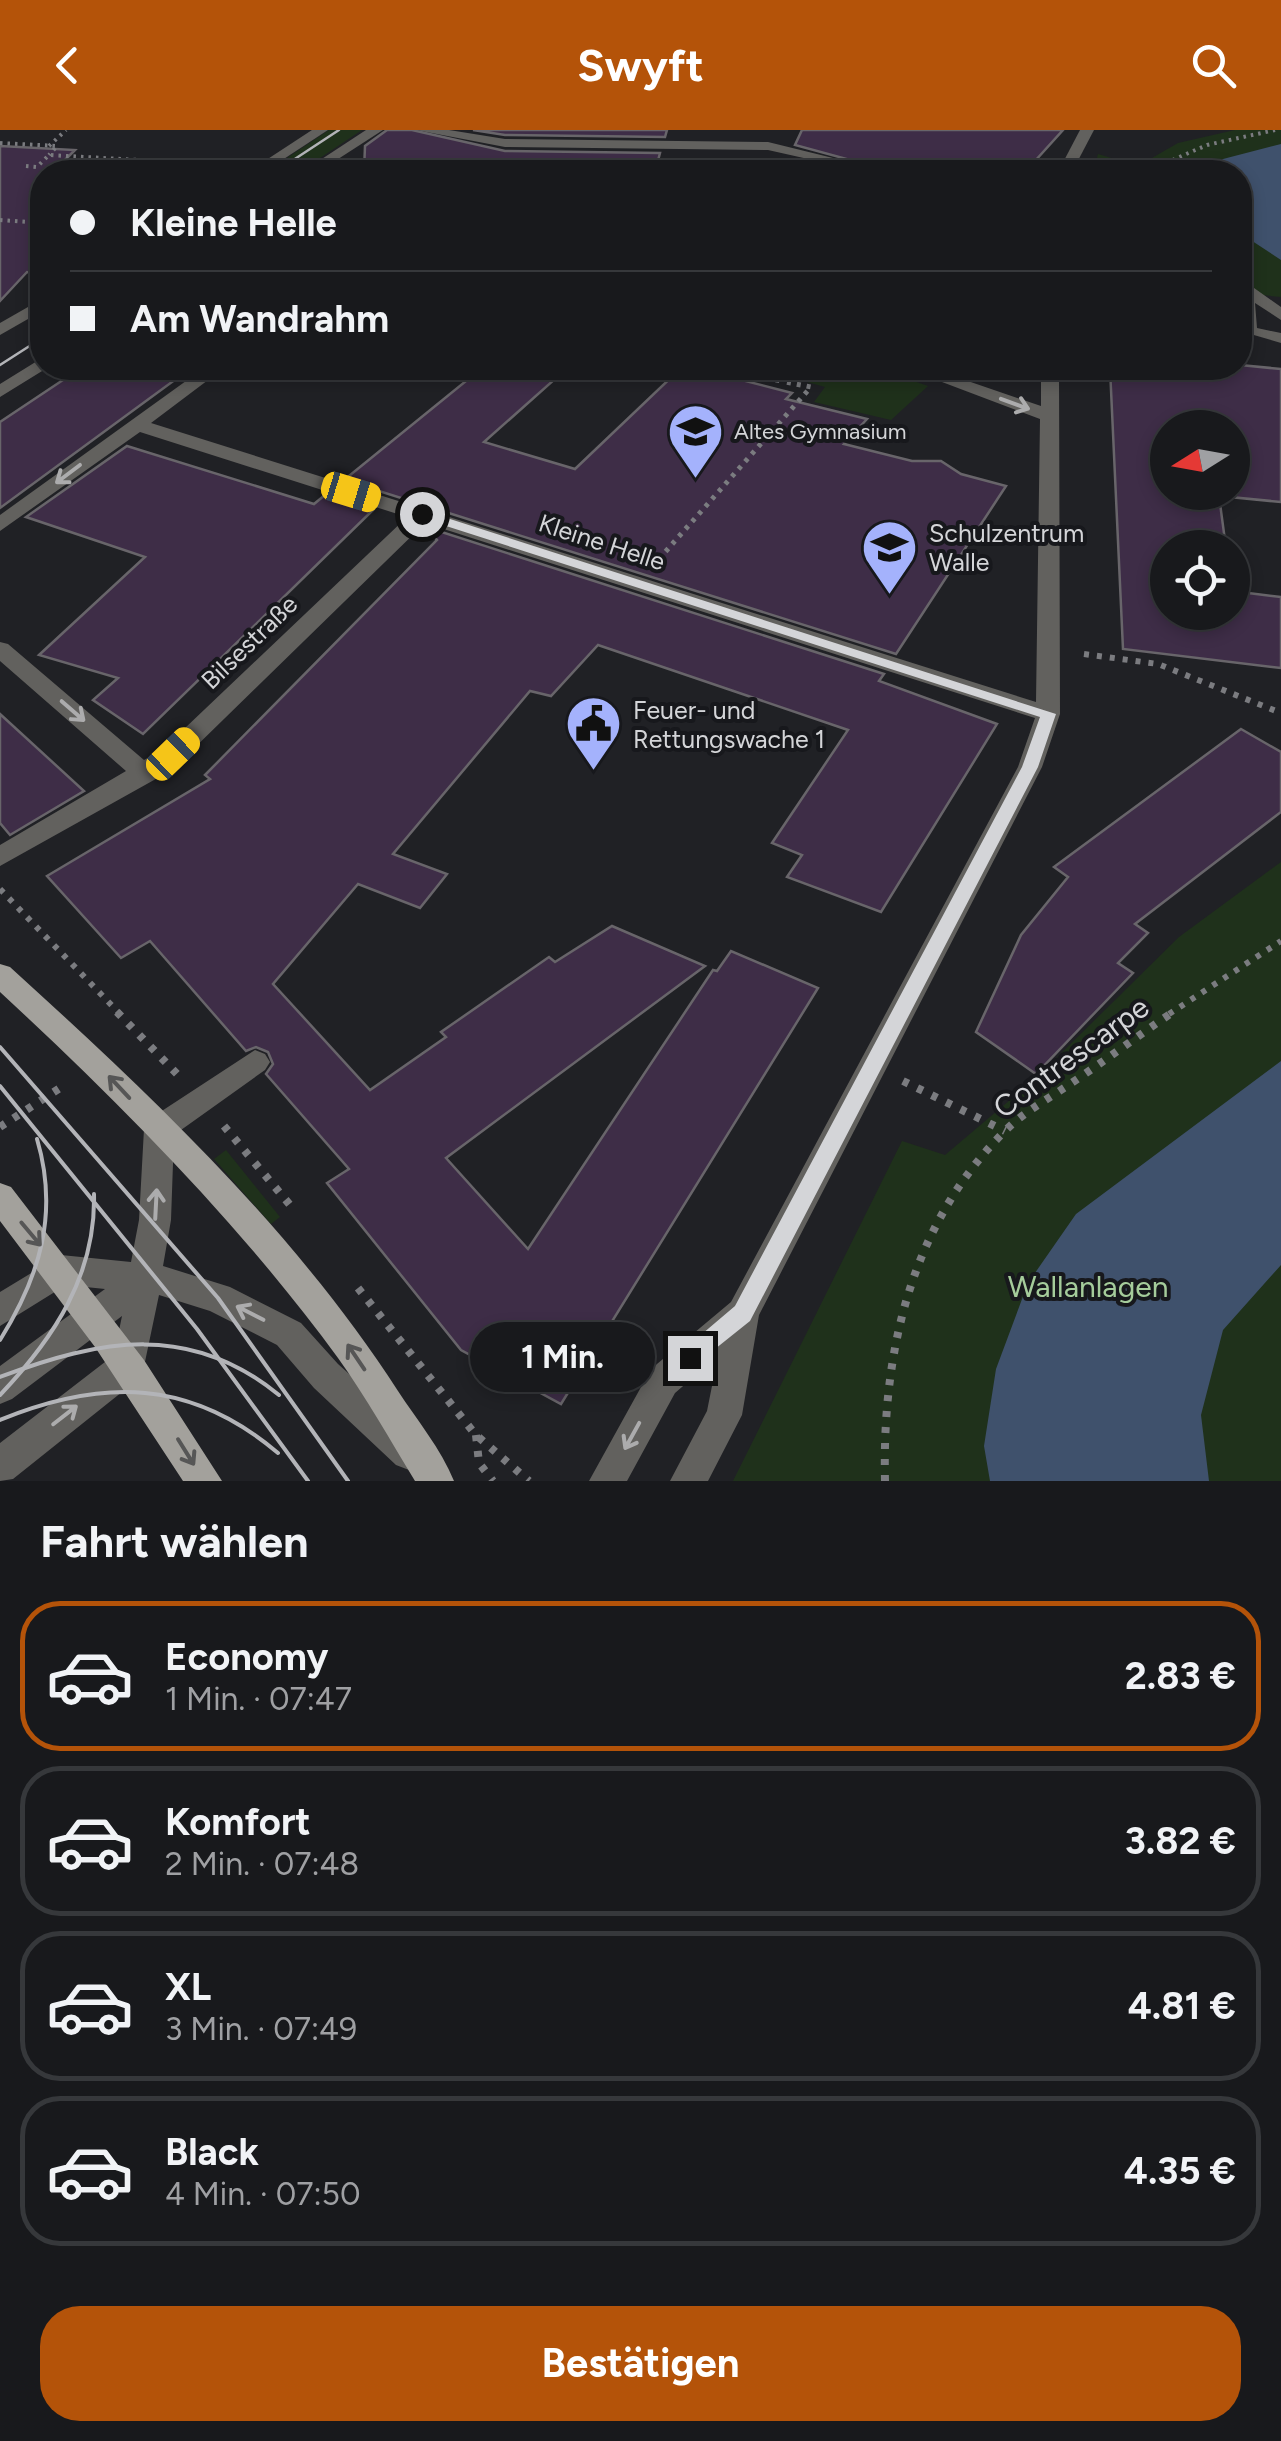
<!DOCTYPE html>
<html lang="de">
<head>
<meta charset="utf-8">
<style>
  body { margin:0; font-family:Figtree,sans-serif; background:#252629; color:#f1f3f6; height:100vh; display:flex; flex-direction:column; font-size:38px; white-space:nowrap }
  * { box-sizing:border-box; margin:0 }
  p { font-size:32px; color:#9fa0a3 }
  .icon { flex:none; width:55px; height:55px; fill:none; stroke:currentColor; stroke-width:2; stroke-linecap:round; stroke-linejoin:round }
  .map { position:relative; height:1351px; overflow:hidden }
  .sheet { display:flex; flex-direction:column; background:#18191c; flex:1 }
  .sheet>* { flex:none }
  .hud { position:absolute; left:30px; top:30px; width:1222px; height:220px; border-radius:40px; box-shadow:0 5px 15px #0003,0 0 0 2px #36383b; display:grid; align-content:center; height:220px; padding:0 40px; background:#18191c }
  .needle { width:65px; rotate:259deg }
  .fabs { position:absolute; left:1150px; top:280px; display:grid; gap:20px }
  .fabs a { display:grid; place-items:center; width:100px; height:100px; border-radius:50%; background:#18191c; box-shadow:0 5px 15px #0003,0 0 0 2px #36383b; font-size:50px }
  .end { position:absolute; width:45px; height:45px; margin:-22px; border:12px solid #d4d5d8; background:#111; box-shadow:0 0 0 5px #111 }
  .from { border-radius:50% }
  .bubble { position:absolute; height:70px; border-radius:35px; background:#18191c; box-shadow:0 5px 15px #0003,0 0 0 2px #36383b; font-size:32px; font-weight:700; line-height:70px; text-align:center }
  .car { position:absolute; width:30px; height:60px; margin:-30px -15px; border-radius:12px; box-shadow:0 0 8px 2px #0007; background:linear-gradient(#f5c518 24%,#345 0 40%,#f5c518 0 76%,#345 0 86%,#f5c518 0) }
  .hud b { display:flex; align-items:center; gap:35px; height:95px; font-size:38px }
  .hud b+b { border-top:2px solid #36383b }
  .hud i { width:25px; height:25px; background:#f1f3f6 }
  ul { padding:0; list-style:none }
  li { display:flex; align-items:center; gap:30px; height:150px; margin:0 20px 15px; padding:0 20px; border:5px solid #36383b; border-radius:40px }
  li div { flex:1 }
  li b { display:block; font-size:38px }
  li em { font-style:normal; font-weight:700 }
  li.selected { border-color:#b45309 }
  li>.icon { width:90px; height:90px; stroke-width:1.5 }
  h2 { padding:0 40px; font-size:45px; line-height:120px }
  .cta { display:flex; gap:20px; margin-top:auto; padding:20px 40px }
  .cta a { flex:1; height:115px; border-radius:40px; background:#b45309; color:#fff; font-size:40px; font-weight:700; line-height:115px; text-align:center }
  header { display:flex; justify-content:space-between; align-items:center; height:130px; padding:0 40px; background:#b45309; color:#fff; font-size:45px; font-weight:700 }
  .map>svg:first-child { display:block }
  .green { fill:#1f311b }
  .water { fill:#3f516c }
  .building { fill:#3e2d47; stroke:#68656a; stroke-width:2.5; fill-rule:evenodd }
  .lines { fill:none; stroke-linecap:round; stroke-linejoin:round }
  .path-far3 { stroke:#7b7c80; stroke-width:4; stroke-dasharray:2.5 5; stroke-linecap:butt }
  .path-far2 { stroke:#7b7c80; stroke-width:5; stroke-dasharray:4 6; stroke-linecap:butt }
  .path-far1 { stroke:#7b7c80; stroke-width:6; stroke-dasharray:5 8; stroke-linecap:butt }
  .path { stroke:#7b7c80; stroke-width:8; stroke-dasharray:6 10; stroke-linecap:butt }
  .minor { fill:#62615e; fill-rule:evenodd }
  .major { fill:#a3a19c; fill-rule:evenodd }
  .tram-far1 { stroke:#b3b4b8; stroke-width:2.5 }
  .tram { stroke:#b3b4b8; stroke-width:4 }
  .oneway { stroke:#acacad }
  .oneway2 { stroke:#565656 }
  .route { fill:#d4d5d8 }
  .labels { text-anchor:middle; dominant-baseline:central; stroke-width:8; stroke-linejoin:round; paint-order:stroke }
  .far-poi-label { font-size:22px; fill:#d4d5d8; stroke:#17181c; text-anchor:start }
  .poi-label { font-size:25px; fill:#d4d5d8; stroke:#17181c; text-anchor:start }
  .street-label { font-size:25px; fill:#d4d5d8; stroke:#17181c }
  .near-street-label { font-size:30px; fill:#d4d5d8; stroke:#17181c }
  .near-park-label { font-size:30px; fill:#a5cc9b; stroke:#17181c }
</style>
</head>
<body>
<header><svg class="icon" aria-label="back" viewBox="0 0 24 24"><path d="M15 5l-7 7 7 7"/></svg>Swyft<svg class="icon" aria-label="search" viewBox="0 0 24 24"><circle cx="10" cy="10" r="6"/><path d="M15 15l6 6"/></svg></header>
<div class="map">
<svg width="1281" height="1351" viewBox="0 0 1281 1351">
  <rect width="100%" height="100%" fill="#202125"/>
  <g class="green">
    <path d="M329,0h33l-63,42h-33z"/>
    <path d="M1235,0h46v167l-41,-4v-121h-147l5,-18 40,12 40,-23z"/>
    <path d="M810,238h67l51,18 -37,34 -77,-18 11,-15 -25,-7z"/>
    <path d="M1281,732v619h-548l169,-340 43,14 90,-76 144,-142z"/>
    <path d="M226,1020l54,67 -9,7 -57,-65z"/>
  </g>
  <g class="water">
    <path d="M1281,14v116l-41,-27v-61h-36l19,-13z"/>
    <path d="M1281,931v204l-58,65 -22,85 8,66h-219l-6,-35 12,-77 32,-86 48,-69z"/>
  </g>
  <g class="building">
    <path d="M387,0h25l93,21 155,2 -5,19h-291l1,-26z"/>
    <path d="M473,0h194l-2,7 -160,-2z"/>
    <path d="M802,0h261l-38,42h-131l-99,-27z"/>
    <path d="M0,16l75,4 -22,22h-11v103l-15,-3 -27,29z"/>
    <path d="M1240,235l41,4v133l-62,-6 7,52h-58v64h64v-21l49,6v71l-158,-19 -13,-281zM1168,298h64v64h-64z"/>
    <path d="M81,238h110l-191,140v-86z"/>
    <path d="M482,238h28l45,11 -71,63 91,27 106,-101h14l97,25 -6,6 81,20 -23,25 68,17h29l20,13 45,12 -110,168 -552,-174z"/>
    <path d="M127,316l187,58 11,-9 48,15 -230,224 -50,-34 25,-22 -79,-23 106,-98 -119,-40z"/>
    <path d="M426,397l458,147 -5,7 118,43 -116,188 -94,-35 15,-22 -30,-12 76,-113 -250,-85 -47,51 -21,-5 -137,163 54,20 -27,34 -62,-24 -85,100 97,106 76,-53 -5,-5 108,-75 6,5 57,-36 93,40 -259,192 82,91 185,-279 4,1 14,-20 87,37 -257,416 -100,-54 -134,-167 22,-14 -83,-95 7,-10 -5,-12 -12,-5 -10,4 -96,-110 -29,17 -74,-82 163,-97 -5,-4 232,-235z"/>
    <path d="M0,584l84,77 -74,44 -10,-12z"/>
    <path d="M1241,599l40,23v60l-146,112 13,9 -30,30 15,10 -97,101 -60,-42 45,-97 47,-58 -14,-10z"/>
  </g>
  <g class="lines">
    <g class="path-far3">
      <path d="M0,13l57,3 -8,9"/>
      <path d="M49,16l17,-16"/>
      <path d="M26,36l11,1 12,-12 181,10"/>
      <path d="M1145,42l62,-27 68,-15"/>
      <path d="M0,90l42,3"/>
    </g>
    <g class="path-far2">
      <path d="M727,238l58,14"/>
      <path d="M659,429l152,-172 -26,-5 12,-14"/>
    </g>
    <g class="path-far1">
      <path d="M1084,524l74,10 123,49"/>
      <path d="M0,759l120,125"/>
      <path d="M1169,884l112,-73"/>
    </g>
    <g class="path">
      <path d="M117,882l62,64"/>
      <path d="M903,951l102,50"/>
      <path d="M224,996l66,79"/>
      <path d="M0,997l66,-43"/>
      <path d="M358,1158l117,146 54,47"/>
      <path d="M476,1305l3,28 14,18"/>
      <path d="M885,1351c-3,-128 26,-257 120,-350 20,-20 45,-33 68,-49 34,-23 66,-47 100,-70"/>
    </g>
    <g class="minor">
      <path d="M312,0h16l-64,42h-16z"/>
      <path d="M366,0h17l-65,42h-16z"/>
      <path d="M416,0h33l56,9 263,3 122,30h-24l-98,-22 -263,-3z"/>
      <path d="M1080,0h14l-22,42h-14z"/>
      <path d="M1240,148l41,29v13l-26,-17 2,25 24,5v10l-41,-12z"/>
      <path d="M42,169v12l-42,24v-12z"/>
      <path d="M42,228v10h5l-47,29v-13z"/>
      <path d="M204,238h20l-73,55 885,279 4,-283 -135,-51h25l111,38v-38h18l1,346 -18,53 -283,548 -17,100 -34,66h-38l37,-70 11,-55 -43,37 -48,88h-38l62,-112 80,-67 287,-535 17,-49 -610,-195 -243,237 -28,20 -154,86v-21l126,-74 -126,-110v-19l8,2 136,116 20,-12 243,-231 -267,-85 -140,99v-16z"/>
      <path d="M255,920l10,4 5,8 -5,8 -91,65 -3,85 -8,46 67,21 71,36 37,41 84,75 5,13 -5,13 -13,5 -13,-5 -82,-77 -37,-43 -67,-34 -51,-16 -17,81 -129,103 -13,2v-38l114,-88 8,-39 -110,83 -12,5v-38l105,-77 -39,-4 -66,41v-34l61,-37 70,7 8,-42 5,-91 4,-9z"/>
    </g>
    <g class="major">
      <path d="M0,834l10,3c141,128 284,263 388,424 19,29 43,58 56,90h-39c-25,-41 -49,-84 -77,-123 -98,-134 -217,-254 -338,-366z"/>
      <path d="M0,1053l11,4 133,173 78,121h-39l-88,-134 -95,-126z"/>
    </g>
    <g class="tram-far1">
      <path d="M275,42l64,-42"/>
      <path d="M0,235l42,-27"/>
    </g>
    <g class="tram">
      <path d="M0,917l218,251 130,183"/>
      <path d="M0,956l197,243 111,152"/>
      <path d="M0,1210c40,-64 59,-127 37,-201"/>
      <path d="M0,1247c101,-38 190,-55 279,18"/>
      <path d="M0,1265c54,-57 96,-120 94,-201"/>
      <path d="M0,1290c103,-42 191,-41 278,33"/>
    </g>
  </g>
  <defs><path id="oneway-shaft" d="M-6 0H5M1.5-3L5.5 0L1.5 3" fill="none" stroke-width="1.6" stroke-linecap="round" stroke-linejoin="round" transform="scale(2.5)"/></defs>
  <g class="oneway">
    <use href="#oneway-shaft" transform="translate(1015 274) rotate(20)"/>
    <use href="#oneway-shaft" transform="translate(68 344) rotate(143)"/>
    <use href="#oneway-shaft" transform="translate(73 581) rotate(41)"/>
    <use href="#oneway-shaft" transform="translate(156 1074) rotate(-87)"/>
    <use href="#oneway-shaft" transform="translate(250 1183) rotate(-153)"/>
    <use href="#oneway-shaft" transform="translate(65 1285) rotate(-38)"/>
    <use href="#oneway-shaft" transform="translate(632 1306) rotate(119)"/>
  </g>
  <g class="oneway2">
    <use href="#oneway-shaft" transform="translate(119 957) rotate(-133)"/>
    <use href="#oneway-shaft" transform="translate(31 1104) rotate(50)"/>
    <use href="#oneway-shaft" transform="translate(356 1227) rotate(-124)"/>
    <use href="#oneway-shaft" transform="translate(186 1322) rotate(58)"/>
  </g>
  <path class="route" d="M422,380l634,204 -18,53 -288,554 -60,48 -12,-11 4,-7 53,-45 287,-539 18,-50 -622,-200z"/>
  <defs>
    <symbol id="school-pin" viewBox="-11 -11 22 30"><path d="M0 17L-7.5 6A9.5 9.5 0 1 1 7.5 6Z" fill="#a4b2fc" stroke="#17181c"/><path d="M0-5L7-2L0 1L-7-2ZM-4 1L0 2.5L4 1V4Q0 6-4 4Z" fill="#111"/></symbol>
    <symbol id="civic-pin" viewBox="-11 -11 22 30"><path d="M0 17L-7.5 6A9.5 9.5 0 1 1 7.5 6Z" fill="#a4b2fc" stroke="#17181c"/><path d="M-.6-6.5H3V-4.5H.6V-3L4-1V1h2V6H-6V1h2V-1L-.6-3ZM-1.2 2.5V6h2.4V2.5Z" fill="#111"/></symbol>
  </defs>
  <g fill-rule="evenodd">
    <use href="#school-pin" x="664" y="270" width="63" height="86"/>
    <use href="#school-pin" x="858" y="386" width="63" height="86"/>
    <use href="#civic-pin" x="562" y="562" width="63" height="86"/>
  </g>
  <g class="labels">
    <g class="far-poi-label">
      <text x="734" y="301">Altes Gymnasium</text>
    </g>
    <g class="poi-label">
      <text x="929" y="403">Schulzentrum<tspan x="929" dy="29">Walle</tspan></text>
      <text x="633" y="580">Feuer- und<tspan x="633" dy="29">Rettungswache 1</tspan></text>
    </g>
    <g class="street-label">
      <text transform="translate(602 412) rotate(18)">Kleine Helle</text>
      <text transform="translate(249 512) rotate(-44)">Bilsestraße</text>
    </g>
    <g class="near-street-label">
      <text transform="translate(1071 927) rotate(-36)">Contrescarpe</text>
    </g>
    <g class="near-park-label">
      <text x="1088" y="1156">Wallanlagen</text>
    </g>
  </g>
</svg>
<div class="fabs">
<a><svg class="needle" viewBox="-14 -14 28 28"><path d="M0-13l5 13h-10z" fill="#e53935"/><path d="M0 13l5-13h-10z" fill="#9fa0a3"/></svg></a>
<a><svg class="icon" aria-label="locate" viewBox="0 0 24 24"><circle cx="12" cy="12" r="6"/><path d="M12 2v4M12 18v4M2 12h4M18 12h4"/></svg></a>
</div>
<i class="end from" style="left:422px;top:384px"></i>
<i class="end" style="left:690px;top:1228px"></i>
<div class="bubble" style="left:470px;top:1192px;width:185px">1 Min.</div>
<i class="car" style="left:351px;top:362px;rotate:107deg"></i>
<i class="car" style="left:173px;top:624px;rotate:46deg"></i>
<div class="hud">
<b><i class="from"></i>Kleine Helle</b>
<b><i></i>Am Wandrahm</b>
</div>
</div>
<section class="sheet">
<h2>Fahrt wählen</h2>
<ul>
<li class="selected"><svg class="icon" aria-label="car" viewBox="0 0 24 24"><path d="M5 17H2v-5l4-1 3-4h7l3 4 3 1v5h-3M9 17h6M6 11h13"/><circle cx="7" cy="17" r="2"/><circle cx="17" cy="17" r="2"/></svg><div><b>Economy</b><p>1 Min. · 07:47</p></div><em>2.83 €</em></li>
<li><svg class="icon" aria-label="car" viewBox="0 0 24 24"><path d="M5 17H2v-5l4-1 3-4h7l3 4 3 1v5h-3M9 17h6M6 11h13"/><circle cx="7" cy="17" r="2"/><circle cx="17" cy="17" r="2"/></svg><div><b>Komfort</b><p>2 Min. · 07:48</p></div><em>3.82 €</em></li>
<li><svg class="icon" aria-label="car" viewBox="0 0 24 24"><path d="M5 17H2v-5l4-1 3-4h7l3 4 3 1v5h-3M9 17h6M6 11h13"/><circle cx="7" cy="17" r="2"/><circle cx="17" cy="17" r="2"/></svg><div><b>XL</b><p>3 Min. · 07:49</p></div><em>4.81 €</em></li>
<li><svg class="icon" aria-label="car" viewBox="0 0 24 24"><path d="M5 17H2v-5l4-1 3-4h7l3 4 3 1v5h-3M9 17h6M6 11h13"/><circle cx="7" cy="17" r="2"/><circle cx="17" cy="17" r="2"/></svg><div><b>Black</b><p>4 Min. · 07:50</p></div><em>4.35 €</em></li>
</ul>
<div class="cta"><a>Bestätigen</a></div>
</section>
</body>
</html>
